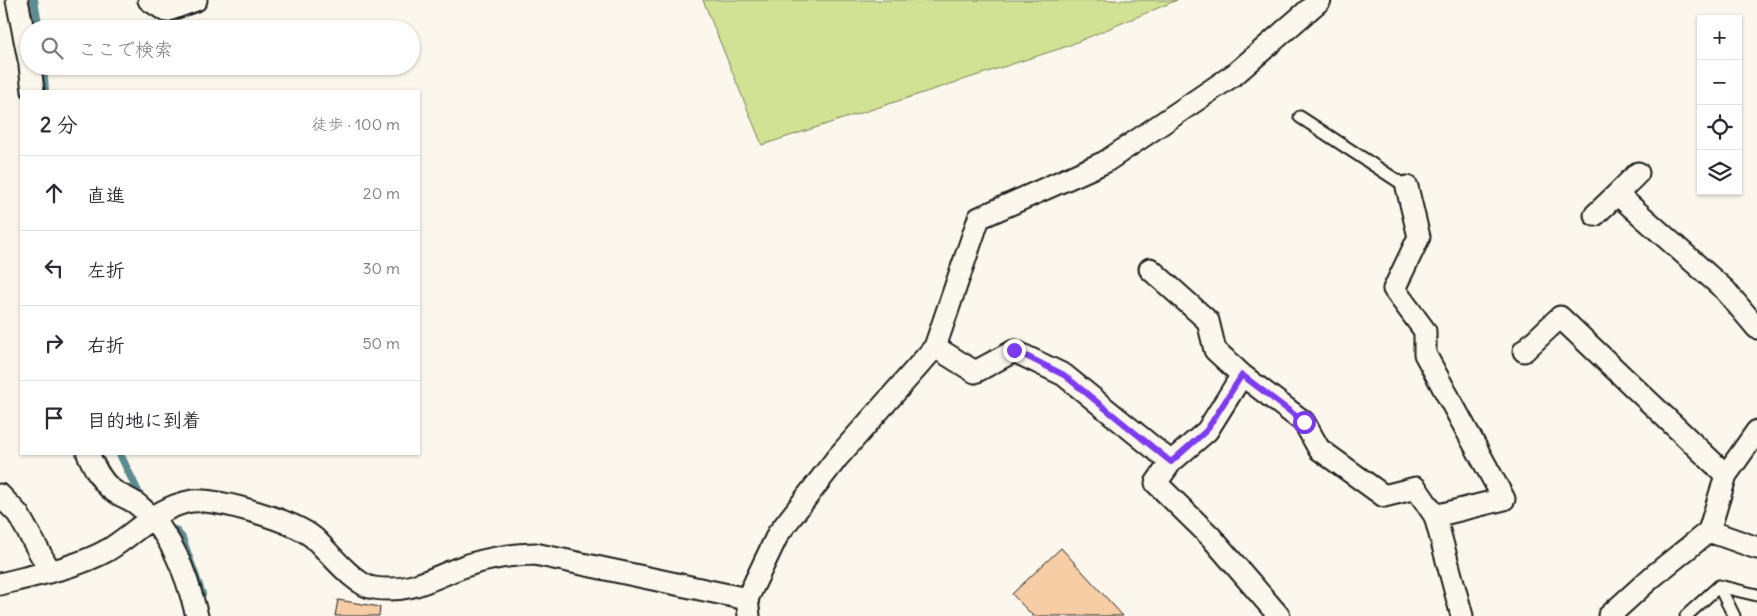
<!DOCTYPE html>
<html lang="ja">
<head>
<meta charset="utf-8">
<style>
	:root { --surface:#fff; --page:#f2f2f3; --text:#2b2b33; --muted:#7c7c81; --line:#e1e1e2 }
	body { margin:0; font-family:Delius,"Klee One",sans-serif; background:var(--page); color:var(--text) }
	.controls { position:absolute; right:15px; top:15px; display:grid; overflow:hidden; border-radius:0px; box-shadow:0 1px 4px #0004 }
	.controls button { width:45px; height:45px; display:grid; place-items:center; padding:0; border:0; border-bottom:1px solid var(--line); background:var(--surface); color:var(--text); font:25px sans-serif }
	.stop { position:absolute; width:15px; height:15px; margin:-11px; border:4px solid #7c3aed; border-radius:50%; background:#fff }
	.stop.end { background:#7c3aed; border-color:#fff; box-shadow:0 1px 5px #0008 }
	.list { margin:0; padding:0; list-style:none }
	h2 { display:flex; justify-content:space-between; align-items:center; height:65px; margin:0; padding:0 20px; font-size:21px }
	h2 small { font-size:16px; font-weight:400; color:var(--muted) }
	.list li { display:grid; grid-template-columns:32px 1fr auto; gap:15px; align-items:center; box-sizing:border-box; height:75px; padding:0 20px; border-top:1px solid var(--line) }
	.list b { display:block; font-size:19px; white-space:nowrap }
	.list em { font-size:16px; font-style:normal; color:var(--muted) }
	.icon { flex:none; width:28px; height:28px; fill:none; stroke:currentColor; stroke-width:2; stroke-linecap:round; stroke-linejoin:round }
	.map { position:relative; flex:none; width:1757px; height:616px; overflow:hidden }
	.search { position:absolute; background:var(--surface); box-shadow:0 1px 4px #0004; left:20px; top:20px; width:400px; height:55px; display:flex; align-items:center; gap:12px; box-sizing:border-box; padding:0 18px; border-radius:28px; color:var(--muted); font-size:19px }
	.panel { position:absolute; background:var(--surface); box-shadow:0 1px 4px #0004; left:20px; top:90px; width:400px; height:365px; border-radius:0px }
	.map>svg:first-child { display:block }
	.green { fill:#d2e295; stroke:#777f58 }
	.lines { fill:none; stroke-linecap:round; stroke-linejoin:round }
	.stream { stroke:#5c8c92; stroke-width:8 }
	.building { fill:#f6cda5; stroke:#1c1c1c }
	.service-casing { stroke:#1c1c1c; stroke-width:15 }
	.minor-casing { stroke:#1c1c1c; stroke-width:25 }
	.service { stroke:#fbf7ec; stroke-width:11 }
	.minor { stroke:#fbf7ec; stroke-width:21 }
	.route { stroke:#7c3aed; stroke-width:6 }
</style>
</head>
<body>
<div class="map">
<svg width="1757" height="616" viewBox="0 0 1757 616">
	<rect width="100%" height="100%" fill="#fbf7ec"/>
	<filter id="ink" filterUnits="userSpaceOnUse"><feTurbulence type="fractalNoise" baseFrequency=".02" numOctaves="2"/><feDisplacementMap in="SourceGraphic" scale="10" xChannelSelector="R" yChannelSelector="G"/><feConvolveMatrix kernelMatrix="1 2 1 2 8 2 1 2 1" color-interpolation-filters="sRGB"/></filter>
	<g filter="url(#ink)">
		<path class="green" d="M703,0h474l-112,47 -303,98z"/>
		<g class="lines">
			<path class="stream" d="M34,0l5,29
				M43,66l2,25
				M120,454l21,44
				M175,530l7,8 20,56"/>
		</g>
		<path class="building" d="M1061,548l62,68h-90l-21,-22z
			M338,600l42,7 -1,9h-44z"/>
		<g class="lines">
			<g class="service-casing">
				<path id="service" d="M1300,117l107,70
					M1719,586l15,30
					M1686,616l33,-30 38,9"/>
			</g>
			<g class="minor-casing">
				<path id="minor" d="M17,0l12,60
					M149,0l17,11 30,-11
					M30,66l3,25
					M1638,173l-21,21 108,96 32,38
					M1407,187l12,50 -25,52 31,42v23l79,145 -69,17 27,100
					M1595,215l22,-21
					M1150,269l58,52 7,29 27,25 62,47 15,27 65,47 32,-8 19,28
					M935,347l40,25 39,-21 50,24 107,87
					M1524,351l36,-34 166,158
					M1242,375l-35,56 -36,31 -15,21 55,54 68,79
					M88,454c6,12 12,26 23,35 8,7 19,9 27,16 34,27 49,71 59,111
					M0,495l18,19 32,57
					M1709,531l17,-56 31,-44
					M0,584c35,-9 76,-16 108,-34 29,-18 49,-43 84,-49 26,-3 102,20 122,37 14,13 41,48 60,50 41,6 61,-13 97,-24 21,-6 42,-10 64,-10l212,45
					M749,616l-2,-17 31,-65 59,-76 98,-111 44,-129 126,-56 130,-88 85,-74
					M1609,616l43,-39 57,-46 48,17"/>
			</g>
			<use href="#service" class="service"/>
			<use href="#minor" class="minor"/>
		</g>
	</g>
	<g class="lines" filter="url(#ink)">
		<path class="route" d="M1014,350l50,25 107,87 35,-31 36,-56 62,47"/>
	</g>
</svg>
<div class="controls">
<button>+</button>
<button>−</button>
<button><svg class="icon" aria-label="locate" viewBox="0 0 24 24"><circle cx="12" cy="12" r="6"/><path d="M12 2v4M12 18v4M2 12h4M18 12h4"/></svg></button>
<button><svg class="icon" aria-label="layers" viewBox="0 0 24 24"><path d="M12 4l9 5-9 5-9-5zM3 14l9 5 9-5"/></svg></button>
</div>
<div class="stop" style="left:1304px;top:422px"></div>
<div class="stop end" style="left:1014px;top:350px"></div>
<div class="search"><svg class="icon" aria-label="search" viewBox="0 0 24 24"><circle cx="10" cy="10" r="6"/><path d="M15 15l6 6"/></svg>ここで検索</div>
<section class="panel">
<h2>2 分<small>徒歩 · 100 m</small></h2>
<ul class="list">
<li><svg class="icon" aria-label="ahead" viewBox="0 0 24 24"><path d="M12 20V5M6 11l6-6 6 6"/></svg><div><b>直進</b></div><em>20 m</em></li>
<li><svg class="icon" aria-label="left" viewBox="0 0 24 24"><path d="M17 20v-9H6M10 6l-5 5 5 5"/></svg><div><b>左折</b></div><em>30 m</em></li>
<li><svg class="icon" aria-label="right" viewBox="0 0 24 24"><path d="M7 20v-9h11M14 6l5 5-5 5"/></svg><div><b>右折</b></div><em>50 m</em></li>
<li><svg class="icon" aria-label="arrive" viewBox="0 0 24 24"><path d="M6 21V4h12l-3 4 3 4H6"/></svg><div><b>目的地に到着</b></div></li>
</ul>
</section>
</div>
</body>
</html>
